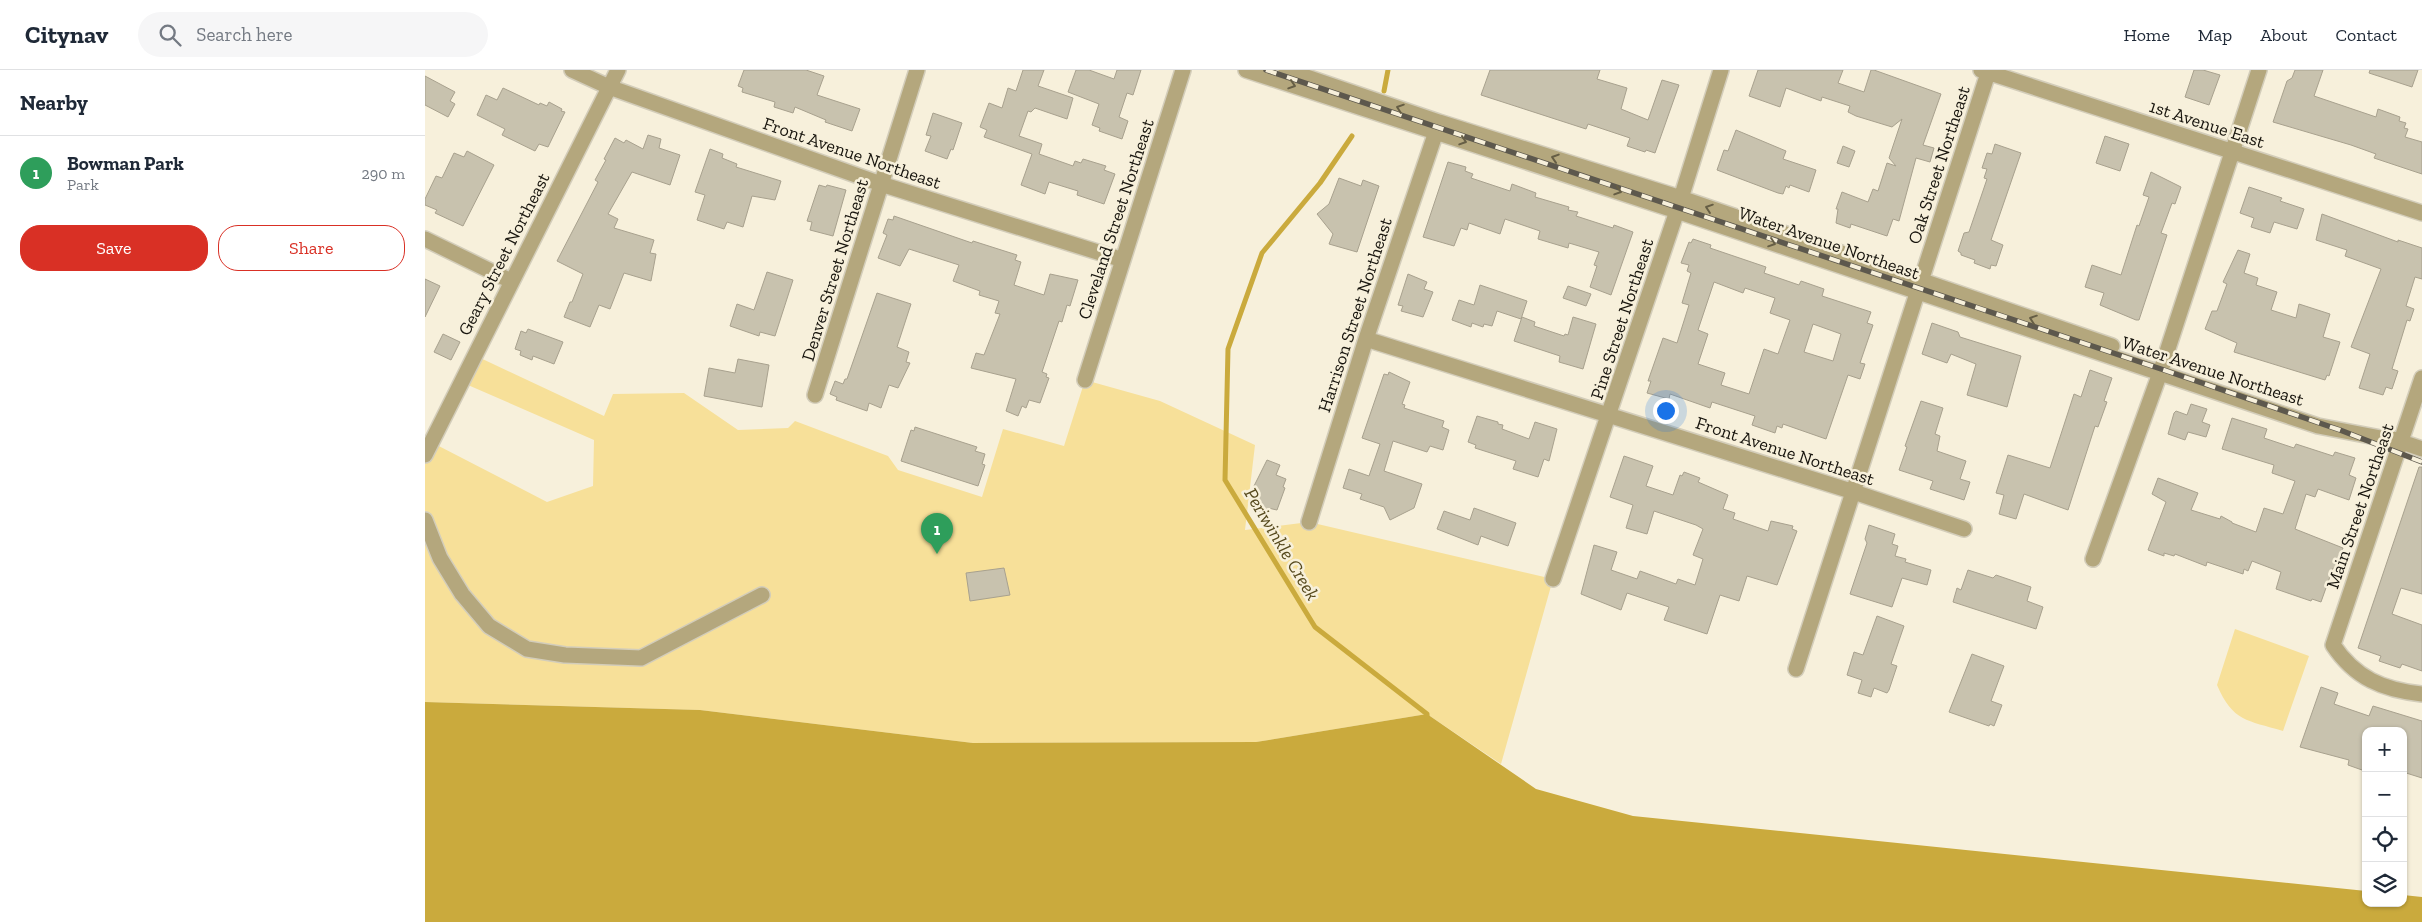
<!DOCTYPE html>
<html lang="en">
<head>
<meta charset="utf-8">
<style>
	:root { --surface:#fff; --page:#f6f6f7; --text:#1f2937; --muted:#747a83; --line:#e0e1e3; --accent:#d93025 }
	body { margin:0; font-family:"Zilla Slab",serif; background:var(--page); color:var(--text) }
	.controls { position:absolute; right:15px; bottom:15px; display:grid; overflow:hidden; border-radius:10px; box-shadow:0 1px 4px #0004 }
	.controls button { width:45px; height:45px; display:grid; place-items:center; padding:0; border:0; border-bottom:1px solid var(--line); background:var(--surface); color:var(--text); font:25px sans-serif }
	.you { position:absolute; left:1240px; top:340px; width:18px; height:18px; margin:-12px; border:4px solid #fff; border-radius:50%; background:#1a73e8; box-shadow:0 0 0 8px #1a73e833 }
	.badge { display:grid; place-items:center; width:32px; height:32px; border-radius:50%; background:var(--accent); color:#fff; font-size:16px; font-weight:700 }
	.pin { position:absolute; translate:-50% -41px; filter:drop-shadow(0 1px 2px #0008) }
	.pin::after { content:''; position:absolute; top:26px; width:18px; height:15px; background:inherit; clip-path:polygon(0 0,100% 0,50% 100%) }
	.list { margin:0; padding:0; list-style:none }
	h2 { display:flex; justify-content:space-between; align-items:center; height:65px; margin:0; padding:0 20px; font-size:21px }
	h2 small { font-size:16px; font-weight:400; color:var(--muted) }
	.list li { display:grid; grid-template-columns:32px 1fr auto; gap:15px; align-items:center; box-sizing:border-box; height:75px; padding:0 20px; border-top:1px solid var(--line) }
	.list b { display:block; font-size:19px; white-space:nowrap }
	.list p { margin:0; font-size:16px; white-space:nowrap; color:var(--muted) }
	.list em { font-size:16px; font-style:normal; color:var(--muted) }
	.actions { display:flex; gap:10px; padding:15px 20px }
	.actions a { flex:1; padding:11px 0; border:1px solid var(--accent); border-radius:20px; text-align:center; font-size:18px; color:var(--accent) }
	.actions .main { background:var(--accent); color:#fff }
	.icon { flex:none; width:28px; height:28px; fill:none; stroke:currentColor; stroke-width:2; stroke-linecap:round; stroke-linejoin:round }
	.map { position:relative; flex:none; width:1997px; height:852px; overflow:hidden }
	header { display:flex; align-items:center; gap:30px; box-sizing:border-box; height:70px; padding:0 25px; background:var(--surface); border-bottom:1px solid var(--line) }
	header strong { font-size:24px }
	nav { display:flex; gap:28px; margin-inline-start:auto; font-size:18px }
	.search { width:350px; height:45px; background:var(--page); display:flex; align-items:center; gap:12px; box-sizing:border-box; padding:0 18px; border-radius:28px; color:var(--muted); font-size:19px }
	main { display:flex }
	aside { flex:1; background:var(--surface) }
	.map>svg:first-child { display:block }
	.green { fill:#f7e099 }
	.water { fill:#caaa3d }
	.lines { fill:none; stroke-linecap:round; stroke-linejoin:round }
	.stream { stroke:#caaa3d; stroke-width:5 }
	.building { fill:#c8c2ae; stroke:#a8a18e; fill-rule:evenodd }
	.minor-casing { stroke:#d3cdba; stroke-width:18 }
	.minor { stroke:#b4a77d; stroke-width:15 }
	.rail-casing { stroke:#5d584d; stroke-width:5.5 }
	.rail { stroke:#f7f0db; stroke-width:4; stroke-dasharray:11; stroke-linecap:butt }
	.oneway { stroke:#665e45 }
	.labels { text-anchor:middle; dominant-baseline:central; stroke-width:5; stroke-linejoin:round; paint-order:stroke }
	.street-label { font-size:18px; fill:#17140d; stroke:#f7f0db }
	.water-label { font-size:19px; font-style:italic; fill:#56491d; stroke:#f7f0db }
</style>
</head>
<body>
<header>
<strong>Citynav</strong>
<div class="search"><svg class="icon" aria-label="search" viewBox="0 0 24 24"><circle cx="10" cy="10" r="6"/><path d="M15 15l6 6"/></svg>Search here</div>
<nav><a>Home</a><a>Map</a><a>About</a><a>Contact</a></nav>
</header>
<main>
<aside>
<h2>Nearby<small></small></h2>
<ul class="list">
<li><span class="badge" style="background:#2e9e5b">1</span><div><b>Bowman Park</b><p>Park</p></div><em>290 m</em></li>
</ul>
<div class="actions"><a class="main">Save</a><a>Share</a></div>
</aside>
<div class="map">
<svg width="1997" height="852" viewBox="0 0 1997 852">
	<rect width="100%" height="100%" fill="#f7f0db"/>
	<path class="green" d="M49,285l130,61 9,-22 71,-1 54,37 50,-2 7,-7 93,35 10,14 84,27 21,-68 61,17 21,-66 75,21 95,44 -10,85 64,-8 244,57 -52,185 -74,-50 -171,28 -283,1 -273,-33 -275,-8v-247l6,-13 116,60 46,-16 1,-46 -133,-58z
		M1810,559l74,27 -26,75c-36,-11 -50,-9 -66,-46z"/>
	<path class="water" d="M0,632l275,8 273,33 283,-1 171,-28 109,75 97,27 733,75v12h37v-8l19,2v25h-1997z"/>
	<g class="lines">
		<path class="stream" d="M959,21l4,-21
			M927,66l-32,47 -58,70 -34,96 -3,131 90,147 112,87v5"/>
	</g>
	<path class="building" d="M319,0h62l18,6 -7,19 43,14 -8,22 -27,-9 1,-2 -31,-13 -2,6 -19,-6 1,-5 -33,-10 1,-4 -5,-2z
		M598,0h21l-6,16 35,12 -6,21 -32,-11 -4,4 -3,-1 -9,25 23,8 -3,10 34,12 2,-5 6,2 2,-4 23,7 -2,4 11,4 -11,30 -27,-9 1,-4 -29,-9 -4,12 -24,-9 11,-31 -48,-17 3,-7 -7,-3 9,-24 13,5 6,-20 8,3z
		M651,0h13l25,9 3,-9h24l-8,25 -6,-2 -8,24 9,4 -6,18 -23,-8 1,-3 -8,-3 7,-21 -31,-12z
		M1065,0h110l-3,9 30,9 -6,21 27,11 14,-40 17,5 -24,68 -9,-3 -1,2 -18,-6 3,-8 -42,-14 -2,5 -105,-34z
		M1333,0h85l-5,13 26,9 7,-22h3l67,24 -18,51 11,3 -4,14 -14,-4 -17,63 -6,-2 -6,17 -36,-12 -1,4 -14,-5 2,-14h-2l6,-17 26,10 5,-13 5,2 9,-28 9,3 -7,-8 13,-39 -10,8 -36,-11 -8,-4 2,-6 -28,-9 -1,4 -35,-13 -6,19 -31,-11z
		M1769,0h9l17,5 -11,30 -24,-8z
		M1870,0h28l-9,26 62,21 2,-8 22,8 -1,4 7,2 -2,5 4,1 -3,8 17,5v32l-48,-16 2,-4 -25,-9 -78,-23 14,-41 5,-3z
		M1945,0h48l-6,17 -43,-14z
		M0,6l30,16 -5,9 5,3 -7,13 -23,-12z
		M78,18l36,17 1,-2 7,3 2,-4 13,7 -1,2 4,1 -17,35 -9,-3 -4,7 -33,-16 3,-6 -28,-14 9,-20 11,5z
		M508,43l29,10 -9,27 -2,-1 -4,10 -22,-8 6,-15 -5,-1z
		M1311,60l50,21 -3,8 33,11 -7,22 -19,-7 -1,3 -3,-2 -3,8 -5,-1 -61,-23 7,-20 4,1z
		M223,65l13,4 -2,9 21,7 -10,30 -38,-13 -24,42 10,5 -4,9 40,12 -4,13 6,1 -5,27 -27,-8 -14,36 -11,-4 -9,22 -26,-10 6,-15h2l11,-28 -26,-13 41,-79 -3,-2 11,-20 -2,-1 11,-21 9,5 2,-3 17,9z
		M1680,66l24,8 -9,27 -24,-8z
		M1570,74l26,9 -30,87 12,5 -7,21 -5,-1 -1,4 -16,-6 1,-3 -14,-5v-2l-3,-2 6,-18 5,-1 18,-53 -3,-1 3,-9 -5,-1 5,-15 5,1z
		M1418,76l12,5 -6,16 -12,-4z
		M285,79l13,5 -1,4 15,6 -1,3 45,14 -6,19 -23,-4 -9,31 -16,-5 -3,7 -27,-9 8,-25 -10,-3z
		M42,81l27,14 -31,61 -28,-13 2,-3 -12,-5v-6l11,-23 6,2 12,-25 10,4z
		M1023,92l18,5 -1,4 8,3 -2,4 39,13 2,-7 24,9 -1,4 34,10 -1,3 10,2 -2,4 37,12 1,-3 19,7 -22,63 -21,-8 7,-21 -3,-1 5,-13 -30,-9 -1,5 -30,-9 2,-8 -35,-12 -5,15 -31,-11 -2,7 -6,-2 -7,18 -31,-9z
		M1726,102l30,15 -6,17 -3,-1 -11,30 6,2 -28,85h-3l-36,-15 4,-12 -19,-6 7,-22 29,10 16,-50 2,1 10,-29 -6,-2z
		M914,108l22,8 2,-6 16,6 -22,66 -28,-8 4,-10 -16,-20 12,-10z
		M394,115l7,2 1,-2 19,5 -13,46 -23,-6 2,-8 -5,-1z
		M1824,117l33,11 -2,3 24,8 -7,20 -23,-7 -4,11 -19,-6 3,-9 -14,-5z
		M1897,144l76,28v-2l24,8v31l-7,-2 -9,29 8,3 -4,12 -3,-1 -15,49 6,2 -6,18 -6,-2 -3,8 -24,-7 11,-34 -19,-7 30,-78 -36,-13 2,-6 -31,-10z
		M469,146l78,27 1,-2 44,14 -2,5 6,2 -7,23 30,10 6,-21 28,6 -8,26 -3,-1 -5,17 -3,-1 -17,51 5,2 -1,3 3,1 -9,25 -11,-3 -3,8 -4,-2 -4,10 -12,-5 10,-32 -45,-11 5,-15 8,2 16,-41 -5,-1 4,-12 -20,-6 1,-4 -27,-10 6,-16 -50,-16 -9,17 -22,-8 9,-23 -4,-2 5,-14 5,1z
		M1268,169l18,6 -1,3 56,19 -2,6 35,12 2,-4 23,8 -2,7 49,16 -4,11 6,2 -13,38 5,1 -5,15 -12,-4 -22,64 -43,-15 -1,4 -5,-2 -2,7 -23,-8 3,-9 -43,-14 -2,6 -40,-14 -1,5 -22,-6 4,-12h-3l15,-43 14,5 12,-38 -7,-2 9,-30 -4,-2 2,-6 -8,-2 8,-21 2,1zM1289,212l29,11 2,-5 30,10 -5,15 20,7 -12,34 -14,-5 -15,45 -28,-9 4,-12 -27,-9 10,-30 -10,-4zM1388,254l28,10 -8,27 -29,-9z
		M1813,180l12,4 -6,19 14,5 -2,7 21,7 -6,18 25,8 3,-14 31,10 -7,23 17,5 -11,34 -2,-1 -2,5 -91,-28 3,-9 -32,-14 7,-18h5l10,-27 -4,-2z
		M342,202l26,8 -18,56 -15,-4 -1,4 -29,-10 7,-22 17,6z
		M983,204l19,8 -3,7 9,3 -10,25 -22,-6 2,-5 -5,-1z
		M0,209l15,7 -15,31z
		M1055,215l47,16 -6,18 -24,-8 -5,15 -8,-2 -1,3 -11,-4 -1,4 -19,-7 7,-20 15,5z
		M1143,216l23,8 -5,12 -23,-8z
		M452,223l34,11 -14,43 12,5 -3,10 4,1 -12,25 -9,-3 -8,23 -12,-5 -2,8 -31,-11 1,-3 -7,-3 5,-13 8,3 2,-5h2z
		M1097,247l13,5 -1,4 30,10 1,-2 3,1 5,-18 23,7 -13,45 -24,-7 1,-6 -46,-15z
		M1507,253l26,9 2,5 61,19 -14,51 -40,-12 9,-31 -25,-10 -4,9 -25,-9z
		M103,259l35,13 -9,22 -21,-8 -1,4 -12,-5 1,-4 -6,-2 6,-18 5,2z
		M18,264l17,8 -9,18 -17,-8z
		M313,289l31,6 -7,42 -58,-11 5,-28 26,5z
		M1665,300l22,8 -8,23 3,1 -9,25 -3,-1 -27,84 -44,-16 -8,25 -17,-5 5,-19 -8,-2 12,-38 42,13 24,-74 7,3z
		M964,302l21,10 -8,22 3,1 -1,3 40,13 -2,6 7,3 -6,20 -13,-4 -3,6 -34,-11 -9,30 38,13 -8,24 -24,12 -6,-13 -24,-8 2,-5 -19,-6 6,-19 20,7 11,-32 -18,-6 22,-64 4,1z
		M1496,331l22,7 -8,26 5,2 -3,15 29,10 -6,18 10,3 -6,18 -34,-11 3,-8 -34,-11 8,-23 -2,-1z
		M1766,334l16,5 -5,13 8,3 -4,12 -18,-5 -3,8 -17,-6 6,-21 2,-2 11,4z
		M1052,346l21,6v2l5,1 -1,4 27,10 6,-17 22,7 -8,32 -5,-2 -6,18 -25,-8 3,-8 -41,-13 1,-3 -8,-3z
		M1807,348l35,11 -3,9 30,10 2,-4 37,12 2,-4 20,6 -6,17 7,3 -7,22 -31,-11 -3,8 -9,-3 -11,35 48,19 -8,21 -2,-1 -12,34 -9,-3 -1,2 -35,-12 5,-17 -29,-11 -4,10 -4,-2 -1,5 -36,-12 -1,4 -31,-12 -1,2 -10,-3v3l-16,-6 18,-48 -14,-8 6,-16 40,15 -7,17 29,9 1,-3 11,6v1l24,9 8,-24 19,6 12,-33 -23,-8 2,-8 -52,-16z
		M490,357l62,20 -2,4 10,3 -3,10 3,1 -7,21 -77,-25 10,-31 3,1z
		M1199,386l29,10 -7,20 27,9 7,-20 2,1 2,-4 16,6 -2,4 30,13 -5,14 12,4 -2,6 35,12 3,-10 22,5 -1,3 5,2 -20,54 -30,-9 -8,25 -19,-6 -13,39 -43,-14 5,-13 -42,-14 -6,17 -40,-16 13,-49 23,7 -6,18 26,9 3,-8 36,13 2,-5 17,6 8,-26 -10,-4 10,-26 -7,-4 -42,-14 -7,23 -21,-6 7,-23 -23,-8z
		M842,390l13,5 -4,10 10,4 -3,8 2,1 -8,22 -9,-2 -2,6 -13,-5 4,-17 -5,-2z
		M1994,397h3v127l-21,-6 -9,26 30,11v46l-20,-7 -2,4 -21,-7 2,-5 -23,-8z
		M1049,438l42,15 -8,23 -27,-10 -3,9 -41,-16 7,-18 26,9z
		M1444,455l26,9 -3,10 6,2 -3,10 11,3 -1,3 26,8 -4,15 -25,-7 -10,29 -42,-13 17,-51 -2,-4z
		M579,498l6,27 -40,6 -4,-28z
		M1543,500l25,8 3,-3 35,12 -4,14 16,6 -7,22 -83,-27 4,-14 4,2z
		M1452,546l27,10 -13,38 6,2 -8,24 -2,3 -13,-5 -3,9 -13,-4 4,-13 -15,-5 7,-23 9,3z
		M1547,584l32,12 -13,35 11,4 -8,21 -4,-2 -1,2 -40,-14z
		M1896,617l17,6 -4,11 35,12 4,-10 49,15v57l-19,-6v-41h-37v37l-3,-1 -1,3 -14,-5 1,-5 -49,-13z"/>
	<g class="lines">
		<g class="minor-casing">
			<path id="minor" d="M147,0l37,17 272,97 242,76
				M821,0l431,141 641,215 84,16
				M861,0l153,52 242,76 431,148
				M1556,0l441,143
				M0,169l86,42
				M941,269l488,153 110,37
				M1997,308l-89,267c22,33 50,45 89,49
				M660,310l98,-310
				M390,325l102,-325
				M1968,369l29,10
				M0,385l193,-385
				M0,450l15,38 22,36 27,32 38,23 38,6 76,3 121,-63
				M884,452l57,-183 73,-216
				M1668,489l67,-186 99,-303
				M1128,509l124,-368 44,-141
				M1371,599l193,-599"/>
		</g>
		<use href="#minor" class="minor"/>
		<g class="rail-casing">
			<path id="rail" d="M841,0l895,299 179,61 82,32"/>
		</g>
		<use href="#rail" class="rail"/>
	</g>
	<defs><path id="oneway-chevron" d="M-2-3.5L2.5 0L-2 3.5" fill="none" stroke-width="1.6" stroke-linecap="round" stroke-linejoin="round" transform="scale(1.25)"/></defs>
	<g class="oneway">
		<use href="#oneway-chevron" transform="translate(867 15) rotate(18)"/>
		<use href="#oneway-chevron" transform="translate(975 38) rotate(-161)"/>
		<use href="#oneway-chevron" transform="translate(1038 71) rotate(18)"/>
		<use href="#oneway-chevron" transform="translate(1130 88) rotate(-162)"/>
		<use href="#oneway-chevron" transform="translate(1193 121) rotate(18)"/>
		<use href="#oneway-chevron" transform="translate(1284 138) rotate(-161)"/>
		<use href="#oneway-chevron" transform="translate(1347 173) rotate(19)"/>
		<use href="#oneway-chevron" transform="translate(1608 249) rotate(-161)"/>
	</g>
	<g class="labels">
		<g class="street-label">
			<text transform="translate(1782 54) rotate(18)">1st Avenue East</text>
			<text transform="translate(427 83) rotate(19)">Front Avenue Northeast</text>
			<text transform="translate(1514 95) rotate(-72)">Oak Street Northeast</text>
			<text transform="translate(691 149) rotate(-72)">Cleveland Street Northeast</text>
			<text transform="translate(1404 173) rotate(19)">Water Avenue Northeast</text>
			<text transform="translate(79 184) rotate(-63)">Geary Street Northeast</text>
			<text transform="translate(410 200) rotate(-73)">Denver Street Northeast</text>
			<text transform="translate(930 245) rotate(-72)">Harrison Street Northeast</text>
			<text transform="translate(1197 249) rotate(-72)">Pine Street Northeast</text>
			<text transform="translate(1788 301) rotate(18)">Water Avenue Northeast</text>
			<text transform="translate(1360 381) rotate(18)">Front Avenue Northeast</text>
			<text transform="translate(1935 436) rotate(-71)">Main Street Northeast</text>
		</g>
		<g class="water-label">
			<text transform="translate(857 474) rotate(59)">Periwinkle Creek</text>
		</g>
	</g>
</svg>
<div class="controls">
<button>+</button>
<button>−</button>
<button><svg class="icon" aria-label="locate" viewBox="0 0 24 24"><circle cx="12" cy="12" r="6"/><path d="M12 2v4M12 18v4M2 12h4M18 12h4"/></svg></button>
<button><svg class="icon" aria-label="layers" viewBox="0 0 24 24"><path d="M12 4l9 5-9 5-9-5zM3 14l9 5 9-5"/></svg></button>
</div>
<div class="you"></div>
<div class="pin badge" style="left:512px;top:484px;background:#2e9e5b">1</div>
</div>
</main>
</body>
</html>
